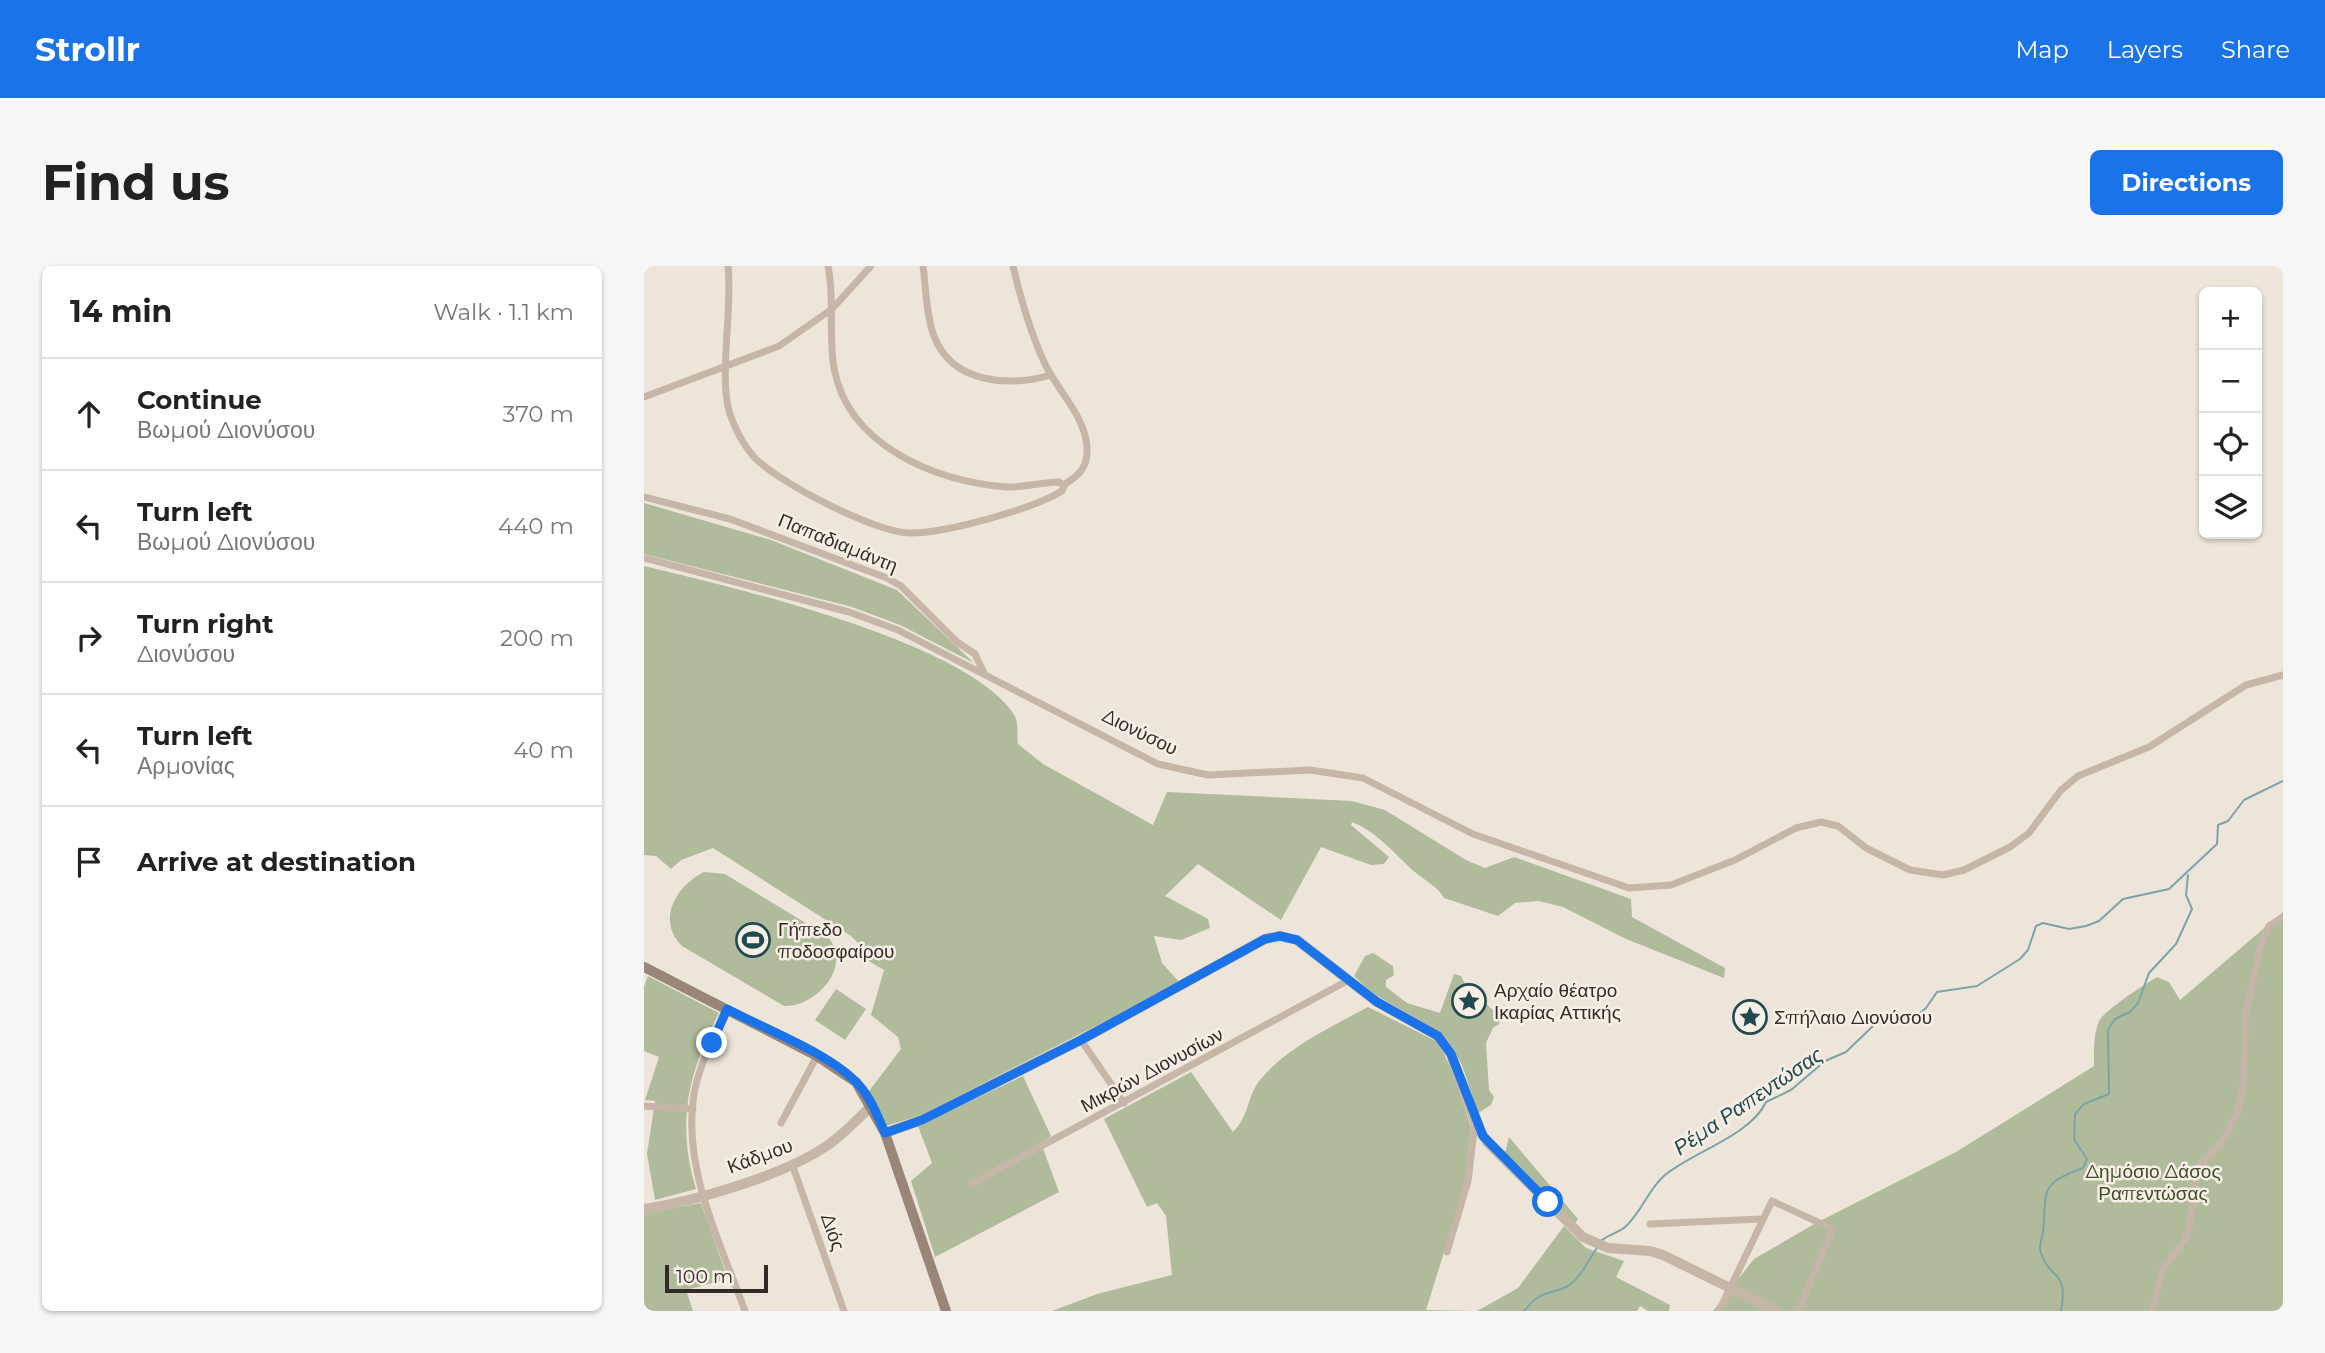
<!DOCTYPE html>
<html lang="en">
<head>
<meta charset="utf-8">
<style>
	:root { --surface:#fff; --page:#f6f6f6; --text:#222; --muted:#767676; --line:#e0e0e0; --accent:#1a73e8 }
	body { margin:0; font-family:Montserrat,sans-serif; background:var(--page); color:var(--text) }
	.controls { position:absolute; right:21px; top:21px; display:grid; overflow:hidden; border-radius:10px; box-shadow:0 2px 5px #0004 }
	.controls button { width:63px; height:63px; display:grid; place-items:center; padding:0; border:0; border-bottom:2px solid var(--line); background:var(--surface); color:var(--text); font:35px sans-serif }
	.scale { position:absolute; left:21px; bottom:18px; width:103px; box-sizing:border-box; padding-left:7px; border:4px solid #322b27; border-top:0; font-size:19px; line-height:24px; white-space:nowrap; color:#322b27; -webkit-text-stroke:5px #f7efe5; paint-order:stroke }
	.stop { position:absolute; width:21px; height:21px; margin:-16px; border:5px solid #1a73e8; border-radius:50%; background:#fff }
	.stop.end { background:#1a73e8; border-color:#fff; box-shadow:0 2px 7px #0008 }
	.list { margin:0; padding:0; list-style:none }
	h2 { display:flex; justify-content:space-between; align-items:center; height:91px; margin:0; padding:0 28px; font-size:30px }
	h2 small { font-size:23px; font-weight:400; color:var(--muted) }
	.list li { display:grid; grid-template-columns:46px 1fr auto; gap:21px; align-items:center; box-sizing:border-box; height:112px; padding:0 28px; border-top:2px solid var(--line) }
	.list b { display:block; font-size:26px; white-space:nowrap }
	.list p { margin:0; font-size:23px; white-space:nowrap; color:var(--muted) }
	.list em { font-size:23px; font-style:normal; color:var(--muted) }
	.icon { flex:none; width:38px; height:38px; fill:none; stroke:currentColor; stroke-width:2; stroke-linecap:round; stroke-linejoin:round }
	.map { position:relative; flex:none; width:1639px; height:1045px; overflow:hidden; border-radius:10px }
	header { display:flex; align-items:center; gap:42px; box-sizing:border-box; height:98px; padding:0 35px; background:var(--accent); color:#fff }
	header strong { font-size:33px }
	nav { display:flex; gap:38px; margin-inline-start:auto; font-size:24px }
	.intro { display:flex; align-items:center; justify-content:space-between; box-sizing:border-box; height:168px; padding:0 42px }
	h1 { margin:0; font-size:49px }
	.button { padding:18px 32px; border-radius:10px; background:var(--accent); color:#fff; font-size:24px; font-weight:700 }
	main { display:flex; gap:42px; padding:0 42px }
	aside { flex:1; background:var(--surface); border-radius:10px; box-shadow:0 2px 5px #0004 }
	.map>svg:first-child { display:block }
	.green { fill:#afbb9b }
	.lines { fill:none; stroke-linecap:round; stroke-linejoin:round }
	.stream { stroke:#7ca4a8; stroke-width:2 }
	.minor { stroke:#c5b6a7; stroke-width:7 }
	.tertiary { stroke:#c5b6a7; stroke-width:10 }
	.secondary { stroke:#988679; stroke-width:10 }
	.route { stroke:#1a73e8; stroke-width:9 }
	.labels { text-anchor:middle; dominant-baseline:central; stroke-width:5; stroke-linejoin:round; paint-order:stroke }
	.street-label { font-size:19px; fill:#322b27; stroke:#f7efe5 }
	.poi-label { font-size:19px; fill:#322b27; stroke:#f7efe5; text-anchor:start }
	.park-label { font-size:19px; fill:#404e2d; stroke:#f7efe5 }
	.water-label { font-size:21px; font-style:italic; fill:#214a4f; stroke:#f7efe5 }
</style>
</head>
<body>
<header>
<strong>Strollr</strong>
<nav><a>Map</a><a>Layers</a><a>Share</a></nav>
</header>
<div class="intro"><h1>Find us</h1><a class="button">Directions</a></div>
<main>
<aside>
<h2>14 min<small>Walk · 1.1 km</small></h2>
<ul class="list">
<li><svg class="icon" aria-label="ahead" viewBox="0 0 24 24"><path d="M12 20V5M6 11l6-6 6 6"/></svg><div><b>Continue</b><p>Βωμού Διονύσου</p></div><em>370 m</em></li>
<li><svg class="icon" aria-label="left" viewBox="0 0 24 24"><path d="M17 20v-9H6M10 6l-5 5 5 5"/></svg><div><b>Turn left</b><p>Βωμού Διονύσου</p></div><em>440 m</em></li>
<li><svg class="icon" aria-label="right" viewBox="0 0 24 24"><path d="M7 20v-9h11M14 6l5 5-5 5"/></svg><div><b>Turn right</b><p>Διονύσου</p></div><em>200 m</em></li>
<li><svg class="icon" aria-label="left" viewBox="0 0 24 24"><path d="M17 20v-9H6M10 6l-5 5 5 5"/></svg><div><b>Turn left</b><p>Αρμονίας</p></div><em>40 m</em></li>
<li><svg class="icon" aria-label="arrive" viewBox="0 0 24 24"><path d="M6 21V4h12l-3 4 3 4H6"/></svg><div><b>Arrive at destination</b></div></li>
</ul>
</aside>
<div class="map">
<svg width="1639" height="1045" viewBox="0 0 1639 1045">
	<rect width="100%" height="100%" fill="#eee5da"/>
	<path class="green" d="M0,237l127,37 126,50 77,73 -74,-38 -48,-18 -208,-53z
		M0,300c87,21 319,74 369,147 6,7 4,22 5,31l25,20 110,61 14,-33 185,9 33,9 81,50 19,8 29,-11 117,42 1,18 93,51 -1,10 -98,-39 -63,-32 -24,-6 -24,2 -17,13 -54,-18c-7,-12 -17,-16 -28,-25 -21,-18 -37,-40 -64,-51l-1,3 38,32 -5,7 -13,1 -50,-18 -40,73 -83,-56 -33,32 43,23 2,9 -29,12 -27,-4 8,27 18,20 -261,133 -34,10 -16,-35 32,-42 -3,-12 -27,-22 13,-45 -17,-10 -6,-14 -10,-10 -138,-88 -32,12 -10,9 -15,-13 -12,-1z
		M60,606l21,2 102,62c27,29 -10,71 -43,70l-102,-60c-26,-26 -6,-60 22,-74z
		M1639,646v399h-570l41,-52 62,-36 140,-71 138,-86c0,-15 -1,-30 5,-45 6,-11 46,-37 58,-44l12,5 11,18z
		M729,687l20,13 1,9 -8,5v7l21,16 33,10 14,-39 7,2 4,8 -4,9 1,18 5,4 6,-18 5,-1 22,21 -1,7 -6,4 -7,15 3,47 5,7 -3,8 -13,8 -16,-48 -15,-26 -12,-10 -63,-36 -18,-17 11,-20z
		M4,710l71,37c-31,60 -43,110 -23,176l-41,11 -8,-46 8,-53 -10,-1 14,-43 -15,-6v-64z
		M192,723l30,20 -21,31 -30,-20z
		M724,741l70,35 13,26 20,59 -7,61 -38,122 51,1 41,-23 46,-62 22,22 38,13 -8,16 54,28 -1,6h-21l-8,-5 -3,5h-585l45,-17 75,-19 -6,-59 -9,-13 -10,4 -43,-88 87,-47 42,60c16,-15 14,-36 27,-52 27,-33 71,-53 108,-73z
		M379,810l28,60 -10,7 18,49 -124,65 -24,-76 21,-18 -14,-37z
		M865,871l69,82 -4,6 -69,-72z
		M57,937l27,76 -42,11 7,21h-49v-97z"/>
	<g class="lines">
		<path class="stream" d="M958,974c7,-5 17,-8 23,-13 17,-15 23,-38 40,-52 28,-23 86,-40 101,-73l25,-12 34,-29 21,-9 29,-28 38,-5 13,-11 11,-16 40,-6 43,-27 8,-9 8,-24 7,-3 26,6 17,-3 13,-5 24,-22 46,-10 48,-45 1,-19 10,-4 16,-21 39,-19
			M880,1045c20,-23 20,-14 42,-24 13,-6 23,-28 31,-39
			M1417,1045c8,-42 -11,-30 -20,-58 -3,-7 1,-13 2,-21 4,-41 -5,-48 40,-64l4,-9 -13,-20 1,-25 9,-10 25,-10 -1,-64 7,-11 15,-7 8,-9 11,-30 27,-29 16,-35 -6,-14 2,-20"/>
		<path class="minor" d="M84,0c5,44 -10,112 2,148 5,15 13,30 23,42 24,26 121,76 156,77 34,1 124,-24 153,-42l2,-5 -5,-4c-18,0 -35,6 -53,5 -71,-6 -158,-41 -172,-119 -6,-34 1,-69 -6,-102
			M279,0c3,22 3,49 11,70 18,48 75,51 117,39
			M369,0c8,34 17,66 32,98 13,27 40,52 42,83 1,19 -7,29 -24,38
			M0,131l135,-51 53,-37 39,-43
			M0,231l86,22 157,59 14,8 56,56 18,12 9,19
			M0,292l205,54 49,18 260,134 50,11 102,-5 53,8 110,56 156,54 42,-3 64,-25 61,-32 25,-6 17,4 28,22 44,22 33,5 21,-5 46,-23 19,-14 32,-43 17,-14 71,-29 97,-62 37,-10
			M83,743c-12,26 -26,52 -32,80 -15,76 25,152 50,222
			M437,774l43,63
			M0,840l49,3
			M137,857l36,-67
			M148,898l52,147
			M327,918l376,-203
			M1006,958l111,-5
			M803,986l21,-71 7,-58
			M1075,1045l53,-110 61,28 -35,82
			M1508,1045l11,-42 21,-28 5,-12 9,-62 26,-28 14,-28 6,-31 1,-62 16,-74 8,-18 14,-9"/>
		<path class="tertiary" d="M241,867l37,-13 159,-80 184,-101 15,-3 17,4 80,62 61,34 13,18 24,68 12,20 96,95 25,11 42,3 13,4 114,56
			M0,943c52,-8 141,-34 184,-64 16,-11 30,-26 44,-40"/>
		<path class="secondary" d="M0,701l173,89 39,26 29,51 61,178"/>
	</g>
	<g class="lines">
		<path class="route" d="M68,777l15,-34c36,19 101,44 128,72 15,14 22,34 30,52l37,-13 159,-80 184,-101 15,-3 17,4 80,62 61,34 13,18 32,82 65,66"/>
	</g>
	<defs>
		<g id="stadium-ring" transform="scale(1.75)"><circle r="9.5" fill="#f7efe5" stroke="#214a4f" stroke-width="1.5"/><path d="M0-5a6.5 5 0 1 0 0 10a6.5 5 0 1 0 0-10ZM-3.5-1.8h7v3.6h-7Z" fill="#214a4f"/></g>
		<g id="sight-ring" transform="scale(1.75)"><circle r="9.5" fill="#f7efe5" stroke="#214a4f" stroke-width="1.5"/><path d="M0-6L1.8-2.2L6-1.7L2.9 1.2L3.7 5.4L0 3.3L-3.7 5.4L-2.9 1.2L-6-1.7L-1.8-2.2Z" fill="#214a4f"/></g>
	</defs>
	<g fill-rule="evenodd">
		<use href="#stadium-ring" x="109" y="674"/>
		<use href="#sight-ring" x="825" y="735"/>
		<use href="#sight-ring" x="1106" y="751"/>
	</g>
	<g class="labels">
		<g class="street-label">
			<text transform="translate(194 277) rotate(22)">Παπαδιαμάντη</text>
			<text transform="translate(496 466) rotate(26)">Διονύσου</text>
			<text transform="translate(508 804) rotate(-28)">Μικρών Διονυσίων</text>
			<text transform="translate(116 890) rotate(-20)">Κάδμου</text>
			<text transform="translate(189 966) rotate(71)">Διός</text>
		</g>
		<g class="poi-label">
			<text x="134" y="663">Γήπεδο<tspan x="134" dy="22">ποδοσφαίρου</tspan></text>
			<text x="850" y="724">Αρχαίο θέατρο<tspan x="850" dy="22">Ικαρίας Αττικής</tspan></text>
			<text x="1130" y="751">Σπήλαιο Διονύσου</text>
		</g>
		<g class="park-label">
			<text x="1509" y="905">Δημόσιο Δάσος<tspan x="1509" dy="22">Ραπεντώσας</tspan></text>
		</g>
		<g class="water-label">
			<text transform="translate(1104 835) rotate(-34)">Ρέμα Ραπεντώσας</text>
		</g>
	</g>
</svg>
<div class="controls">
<button>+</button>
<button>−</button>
<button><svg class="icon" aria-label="locate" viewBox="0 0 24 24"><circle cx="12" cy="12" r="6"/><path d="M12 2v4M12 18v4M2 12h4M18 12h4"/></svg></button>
<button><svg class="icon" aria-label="layers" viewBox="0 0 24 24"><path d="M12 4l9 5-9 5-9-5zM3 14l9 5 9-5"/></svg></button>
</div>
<div class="scale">100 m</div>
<div class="stop" style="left:904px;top:936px"></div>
<div class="stop end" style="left:68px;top:777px"></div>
</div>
</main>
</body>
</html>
